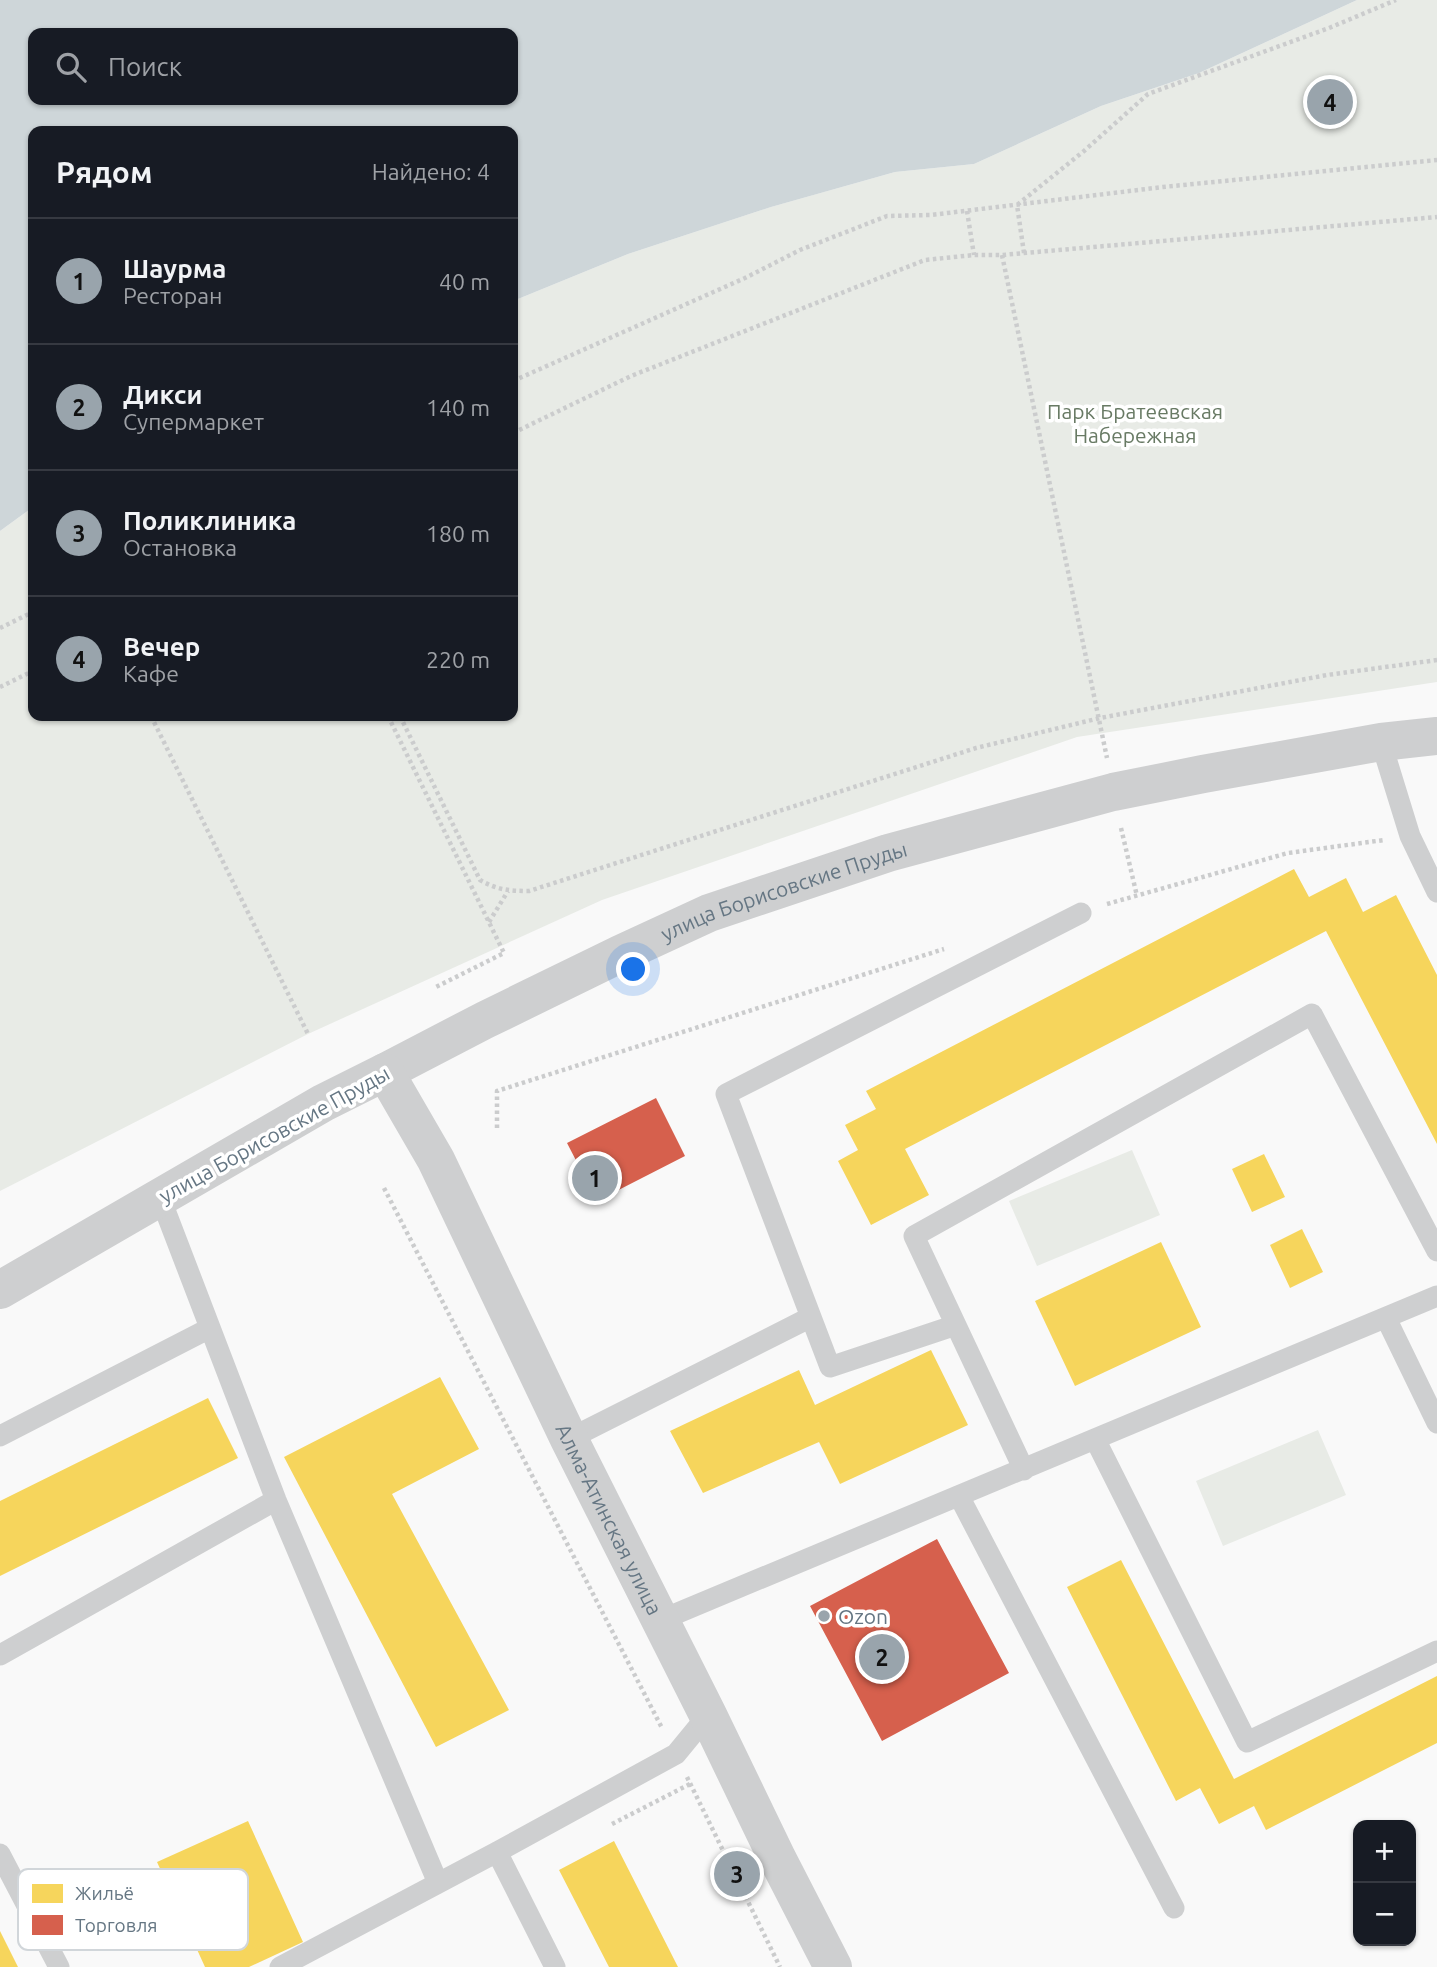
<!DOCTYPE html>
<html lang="ru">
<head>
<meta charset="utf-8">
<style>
	:root { --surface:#171b24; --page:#20242c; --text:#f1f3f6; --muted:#9ea1a6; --line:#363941; --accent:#99a4ac }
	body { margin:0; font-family:Ubuntu,sans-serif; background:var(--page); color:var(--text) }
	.controls { position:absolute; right:21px; bottom:21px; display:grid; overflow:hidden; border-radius:14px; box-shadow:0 2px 5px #0004 }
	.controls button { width:63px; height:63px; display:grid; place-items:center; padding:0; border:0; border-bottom:2px solid var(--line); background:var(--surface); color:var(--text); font:35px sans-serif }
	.you { position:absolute; left:634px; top:970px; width:24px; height:24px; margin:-18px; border:5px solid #fff; border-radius:50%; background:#1a73e8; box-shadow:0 0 0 10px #1a73e833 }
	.badge { display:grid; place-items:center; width:46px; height:46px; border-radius:50%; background:var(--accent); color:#111; font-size:23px; font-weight:700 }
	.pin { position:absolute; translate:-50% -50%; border:4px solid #fff; box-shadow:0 2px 7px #0006 }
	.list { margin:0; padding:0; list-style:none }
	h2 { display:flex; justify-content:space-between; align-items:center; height:91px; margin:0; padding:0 28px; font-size:30px }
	h2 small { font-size:23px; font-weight:400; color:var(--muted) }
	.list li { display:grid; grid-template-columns:46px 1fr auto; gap:21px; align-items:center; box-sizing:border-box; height:126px; padding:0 28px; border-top:2px solid var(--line) }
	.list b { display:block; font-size:26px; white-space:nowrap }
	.list p { margin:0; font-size:23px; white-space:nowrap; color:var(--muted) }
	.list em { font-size:23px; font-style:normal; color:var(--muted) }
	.icon { flex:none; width:38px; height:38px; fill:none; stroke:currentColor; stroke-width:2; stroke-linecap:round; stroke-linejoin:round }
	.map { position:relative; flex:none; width:1437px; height:1967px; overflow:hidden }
	.search { position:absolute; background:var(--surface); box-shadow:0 2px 5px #0004; left:28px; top:28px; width:490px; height:77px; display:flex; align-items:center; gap:18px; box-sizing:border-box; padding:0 24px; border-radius:14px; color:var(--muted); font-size:26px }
	.panel { position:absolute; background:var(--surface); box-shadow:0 2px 5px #0004; left:28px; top:126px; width:490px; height:595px; border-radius:14px }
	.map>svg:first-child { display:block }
	.green { fill:#e8ebe6 }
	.water { fill:#ced6d9; fill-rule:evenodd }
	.homes { fill:#f6d55c }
	.shops { fill:#d6604d }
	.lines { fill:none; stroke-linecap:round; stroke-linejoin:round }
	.path { stroke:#cbcccd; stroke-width:4.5; stroke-dasharray:3.5 3.5; stroke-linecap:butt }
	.service { stroke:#cecfd0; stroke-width:21 }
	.minor { stroke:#cecfd0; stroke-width:38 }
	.tertiary { stroke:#cecfd0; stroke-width:38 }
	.poi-dot { fill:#99a4ac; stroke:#fff; stroke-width:2.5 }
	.labels { text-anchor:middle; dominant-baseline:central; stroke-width:7; stroke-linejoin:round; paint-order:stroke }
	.park-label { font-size:21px; fill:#687a64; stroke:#fff }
	.street-label { font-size:21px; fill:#657683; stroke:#fff }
	.poi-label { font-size:21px; fill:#657683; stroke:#fff; text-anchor:start }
	.key { fill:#fff; stroke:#d1d6da; stroke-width:2 }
	.key-label { font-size:19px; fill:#657683 }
</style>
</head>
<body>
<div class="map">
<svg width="1437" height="1967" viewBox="0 0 1437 1967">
	<rect width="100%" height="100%" fill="#f9f9f9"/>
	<path class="green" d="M1357,0h80v682l-360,55 -475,163 -294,134 -308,157v-660l33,-24v209h480v-415l115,-47 143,-47 124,-35 79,-8 127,-58 98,-33z
		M1132,1150l28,65 -123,51 -28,-65z
		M1318,1430l28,65 -123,51 -27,-65z"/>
	<path class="water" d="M0,0h1357l-158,73 -98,33 -127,58 -79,8 -124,35 -143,47 -115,47v-170h-480v376l-33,24zM33,33h480v67h-480z"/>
	<path class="homes" d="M1294,869l15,28 37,-19 17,34 33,-17 41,80v169l-111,-213 -421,218 24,46 -58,30 -33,-64 20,-11 -13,-25 31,-16 -10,-18z
		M1264,1154l21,43 -33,15 -20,-43z
		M1302,1229l21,43 -33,16 -20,-43z
		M1161,1242l40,85 -126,59 -40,-85z
		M931,1350l37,75 -128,59 -21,-42 -116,51 -33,-62 129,-61 16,35z
		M440,1377l39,72 -87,45 117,216 -73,37 -152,-290z
		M208,1398l30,60 -238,118v-75z
		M1121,1560l113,219 203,-103v67l-171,87 -12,-24 -35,18 -19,-36 -24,13 -109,-214z
		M248,1821l55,121 -54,25h-44l-48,-105z
		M614,1841l64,126h-69l-50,-97z
		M0,1931l18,36h-18z"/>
	<path class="shops" d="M656,1098l29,58 -88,45 -30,-58z
		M937,1539l72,134 -127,68 -72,-135z"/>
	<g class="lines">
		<path class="path" d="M967,211l7,44
			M1024,253l-7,-48 67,-54 64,-57 181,-66 67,-28
			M1002,255l105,503
			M513,381l232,-103 55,-28 87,-34 44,-1 232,-28 274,-27
			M513,433l118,-57 294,-116 49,-5h28l435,-38
			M0,628l33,-16
			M0,687l33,-16
			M151,716l157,318
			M388,716l116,237 -68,34
			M400,716l80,164c17,10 30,11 49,11l447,-143 124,-30 227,-43 110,-15
			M1121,828l16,68
			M1107,904l181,-51 96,-13
			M489,922l19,-31
			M497,1128v-37l447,-142
			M384,1188l278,540
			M687,1777l93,190
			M612,1824l78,-40"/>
		<path class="service" d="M1381,742l29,94 27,56
			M160,1197l116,303 162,383
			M1386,1318l51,105
			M956,1325l-126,42 -104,-273 355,-181
			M0,1436l210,-108
			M569,1439l242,-122
			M1095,1439l152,303 190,-91
			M1024,1470l-110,-234 398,-222 125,237
			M959,1496l215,412
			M661,1620l776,-324
			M0,1655l276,-155
			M497,1852l58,115
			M0,1854l59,113
			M280,1967l217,-115 179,-98 32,-39"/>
		<path class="minor" id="s1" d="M385,1072l100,-52 133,-65 91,-42 179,-60 225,-61 90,-18 178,-32 56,-6"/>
		<path class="tertiary" id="s2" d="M0,1290l323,-187 62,-31 51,88 133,279 139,276 69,143 56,109"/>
	</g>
	<circle class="poi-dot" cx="824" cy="1616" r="7"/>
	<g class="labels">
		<g class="park-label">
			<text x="1135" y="411">Парк Братеевская<tspan x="1135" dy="24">Набережная</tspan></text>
		</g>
		<g class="street-label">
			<text stroke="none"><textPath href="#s1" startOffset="439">улица Борисовские Пруды</textPath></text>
			<text transform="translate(274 1134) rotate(-29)">улица Борисовские Пруды</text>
			<text stroke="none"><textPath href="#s2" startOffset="943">Алма-Атинская улица</textPath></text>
		</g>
		<g class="poi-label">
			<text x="838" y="1616">Ozon</text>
		</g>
	</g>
	<rect x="18" y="1869" width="230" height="81" rx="10" class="key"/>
	<rect x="32" y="1884" width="31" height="19" fill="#f6d55c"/>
	<rect x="32" y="1915" width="31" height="20" fill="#d6604d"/>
	<g class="key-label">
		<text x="75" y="1900">Жильё</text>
		<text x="75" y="1932">Торговля</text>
	</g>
</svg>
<div class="controls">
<button>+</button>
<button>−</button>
</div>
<div class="you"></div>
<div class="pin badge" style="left:595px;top:1178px">1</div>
<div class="pin badge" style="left:882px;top:1657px">2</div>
<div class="pin badge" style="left:737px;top:1874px">3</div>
<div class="pin badge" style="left:1330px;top:102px">4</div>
<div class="search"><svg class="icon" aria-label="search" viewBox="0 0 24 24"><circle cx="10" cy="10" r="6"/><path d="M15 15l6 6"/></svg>Поиск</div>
<section class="panel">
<h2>Рядом<small>Найдено: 4</small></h2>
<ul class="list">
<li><span class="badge">1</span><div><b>Шаурма</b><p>Ресторан</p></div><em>40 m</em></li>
<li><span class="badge">2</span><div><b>Дикси</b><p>Супермаркет</p></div><em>140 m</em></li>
<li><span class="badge">3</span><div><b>Поликлиника</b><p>Остановка</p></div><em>180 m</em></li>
<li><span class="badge">4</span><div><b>Вечер</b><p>Кафе</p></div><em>220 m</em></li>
</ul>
</section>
</div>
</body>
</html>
